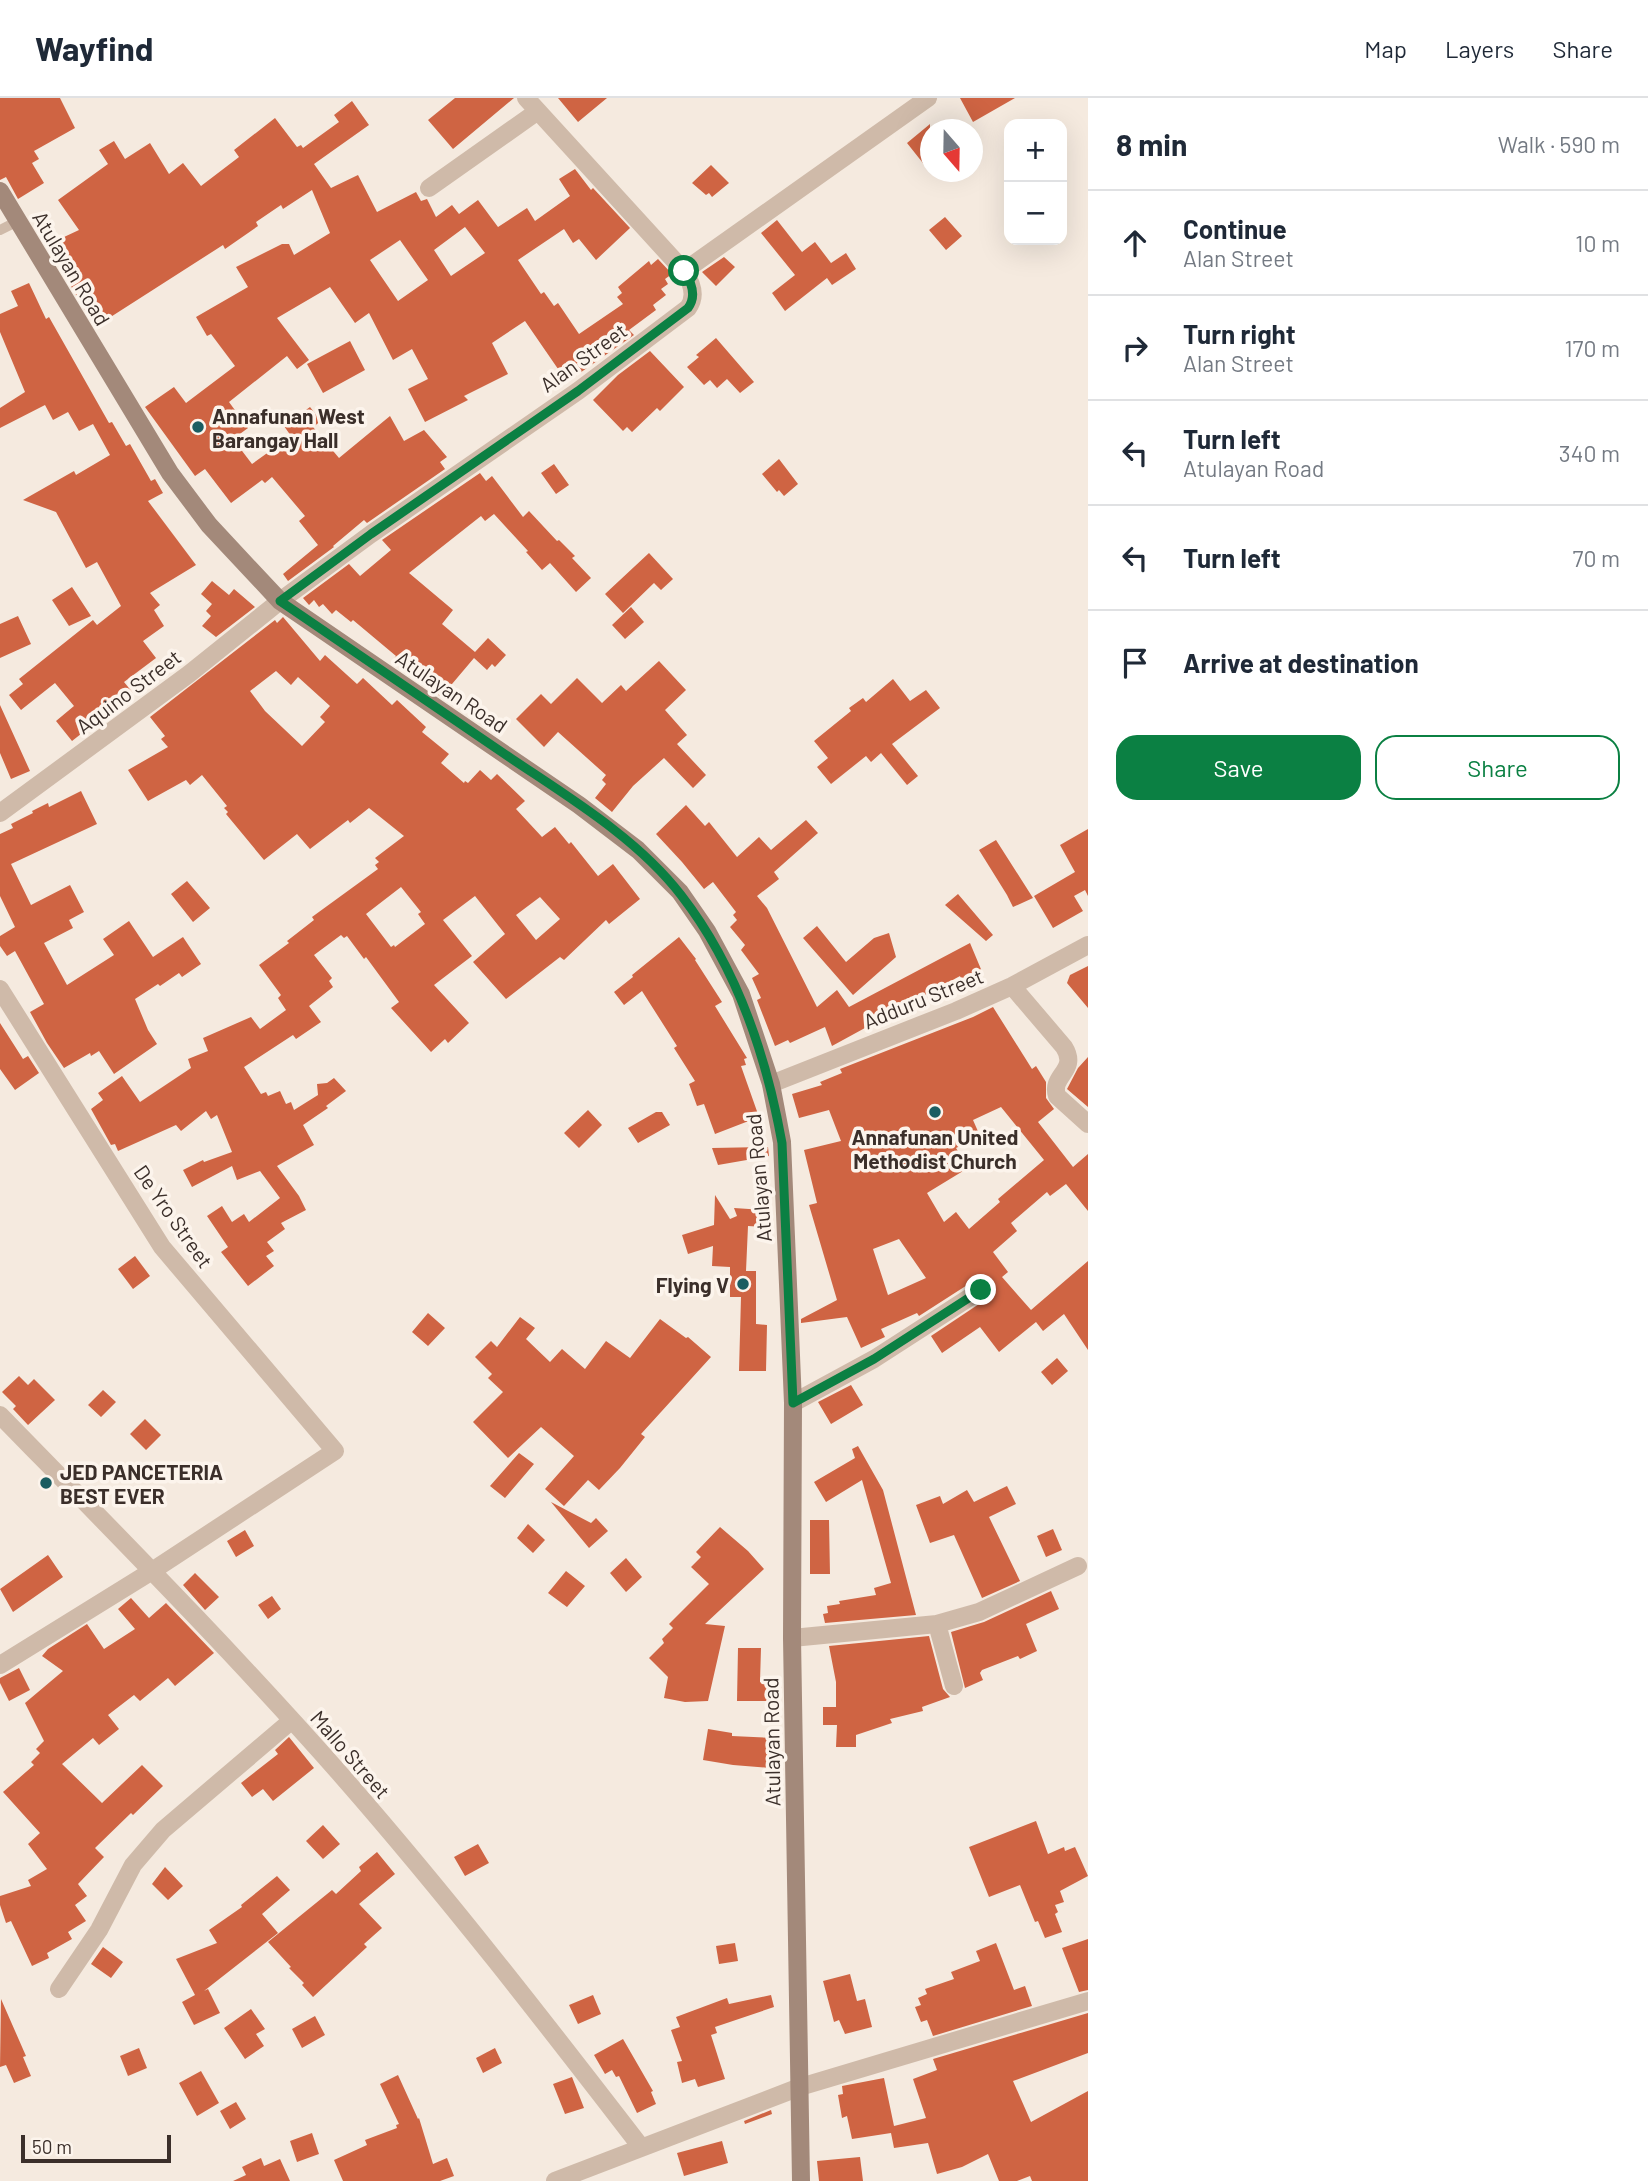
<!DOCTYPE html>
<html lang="en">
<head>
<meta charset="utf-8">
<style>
	:root { --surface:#fff; --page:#f6f6f7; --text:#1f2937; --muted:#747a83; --line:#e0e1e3; --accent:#0b8043 }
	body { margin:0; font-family:Barlow,sans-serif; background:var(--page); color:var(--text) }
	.controls { position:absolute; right:21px; top:21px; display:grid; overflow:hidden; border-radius:14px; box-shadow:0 7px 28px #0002 }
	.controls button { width:63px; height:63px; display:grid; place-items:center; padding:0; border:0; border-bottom:2px solid var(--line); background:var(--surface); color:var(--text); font:35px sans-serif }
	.compass { position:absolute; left:920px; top:21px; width:63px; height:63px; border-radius:50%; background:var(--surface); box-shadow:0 7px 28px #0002; rotate:160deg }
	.scale { position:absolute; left:21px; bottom:18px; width:150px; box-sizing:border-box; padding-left:7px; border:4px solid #3b2f2a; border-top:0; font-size:19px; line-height:24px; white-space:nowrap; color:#3b2f2a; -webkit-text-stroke:5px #fcf4ec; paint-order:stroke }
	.stop { position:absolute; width:21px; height:21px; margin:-16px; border:5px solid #0b8043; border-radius:50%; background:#fff }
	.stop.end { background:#0b8043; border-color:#fff; box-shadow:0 2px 7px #0008 }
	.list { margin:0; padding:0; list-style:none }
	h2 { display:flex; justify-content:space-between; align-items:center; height:91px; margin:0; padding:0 28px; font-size:30px }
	h2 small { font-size:23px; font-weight:400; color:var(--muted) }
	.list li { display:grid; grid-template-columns:46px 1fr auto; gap:21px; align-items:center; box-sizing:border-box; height:105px; padding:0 28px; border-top:2px solid var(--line) }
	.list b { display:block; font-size:26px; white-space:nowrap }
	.list p { margin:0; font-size:23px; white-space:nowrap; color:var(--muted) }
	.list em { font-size:23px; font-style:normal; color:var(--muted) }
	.actions { display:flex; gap:14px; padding:21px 28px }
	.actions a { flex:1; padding:16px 0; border:2px solid var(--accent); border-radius:21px; text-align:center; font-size:24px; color:var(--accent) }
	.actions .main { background:var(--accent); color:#fff }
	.icon { flex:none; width:38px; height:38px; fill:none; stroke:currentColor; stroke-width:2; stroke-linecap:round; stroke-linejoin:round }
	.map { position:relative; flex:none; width:1088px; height:2083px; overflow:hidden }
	header { display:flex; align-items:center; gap:42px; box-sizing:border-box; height:98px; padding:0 35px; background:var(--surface); border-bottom:2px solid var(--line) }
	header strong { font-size:33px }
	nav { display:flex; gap:38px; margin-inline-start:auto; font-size:24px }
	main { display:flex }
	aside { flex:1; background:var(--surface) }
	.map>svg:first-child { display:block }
	.building { fill:#cf6443; fill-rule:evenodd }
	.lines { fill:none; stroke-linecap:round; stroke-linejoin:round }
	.lane { stroke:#cfbaa9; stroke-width:10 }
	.street { stroke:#cfbaa9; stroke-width:18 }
	.secondary { stroke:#a3897a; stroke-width:18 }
	.route { stroke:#0b8043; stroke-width:9 }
	.poi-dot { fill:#1b5d61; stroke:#fcf4ec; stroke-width:2.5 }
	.labels { text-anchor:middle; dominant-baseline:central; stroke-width:7; stroke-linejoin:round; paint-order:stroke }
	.street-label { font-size:21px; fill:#3b2f2a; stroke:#fcf4ec }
	.poi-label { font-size:21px; font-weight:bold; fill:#3b2f2a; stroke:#fcf4ec; text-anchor:start }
</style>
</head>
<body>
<header>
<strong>Wayfind</strong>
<nav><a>Map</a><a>Layers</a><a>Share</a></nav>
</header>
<main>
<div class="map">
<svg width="1088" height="2083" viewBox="0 0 1088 2083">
	<rect width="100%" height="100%" fill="#f5eadf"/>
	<path class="building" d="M0,0h60l15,30 -41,23 5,8 -7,4 12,20 -26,16 -12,-22 -6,3z
		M455,0h59l-61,51 -25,-29z
		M558,0h49l-29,24z
		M960,0h55l-42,24z
		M352,3l17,24 -55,39 17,24 27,-13 19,37 39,-20 5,9 6,-2 9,18 16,-12 7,9 19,-14 20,27 29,-19 8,13 35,-25 -11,-17 16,-10 16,21 2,-2 37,40 -34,32 -17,-21 -6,4 -9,-14 -46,31 23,34 3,-2 10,14 4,-3 21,31 44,-30 -6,-7 5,-4 -4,-6 31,-26 2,4 7,-6 14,15 -7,5 3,5 -7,5 5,6 -13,10 3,5 -27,20 5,5 -67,47 -42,-61 -33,22 16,31 -44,22 4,4 -43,22 -17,-33 20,-10 -16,-30 -19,11 -24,-47 -14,10 -25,-36 -53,31 32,42 -12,9 -10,-13 -58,46 19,26 -15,11 19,25 39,-28 -7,-10 26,-19 11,14 -8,6 26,31 51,-42 14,25 20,-11 23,27 -7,5 5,7 -78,54 -3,-3 -31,26 1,1 -46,34 -5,-7 35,-29 -19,-24 6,-5 -33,-39 -7,6 -3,-3 -31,23 -26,-34 -10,7 -50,-69 29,-20 12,16 49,-37 -24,-32 -4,2 -11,-19 52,-30 -12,-20 46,-23h7l5,11 36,-22 -18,-43 -29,19 -2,-4 -25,17 2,4 -33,23 -2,-4 -128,82 -30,-51 -16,-32 30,-14 -21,-30 50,-36 -9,-14 15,-9 11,18 25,-16 19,31 14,-11 18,23 38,-29 -5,-7 41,-32 22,29 4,-2 2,3 36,-26 -5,-7zM465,129l20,26 -34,23 -17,-26zM400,142l28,40 -30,21 -28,-41z
		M930,26v48l-23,-29z
		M711,67l18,18 -17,14 -3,-4 -3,2 -14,-12z
		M945,119l17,19 -16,14 -17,-20z
		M777,122l25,32 13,-10 16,21 15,-10 10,16 -24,16 -5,-7 -42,33 -13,-18 23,-18 -34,-42z
		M724,159l11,10 -19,19 -14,-14z
		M29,185l17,36 3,-2 60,106 3,-1 14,24 4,-2 21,37 4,-2 8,14 -15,8 48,64 -46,28 10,12 -6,5 10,16 -21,15 13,17 -32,24 9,11 -61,48 -16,-20 18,-15 -19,-23 -34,27 -12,-15 14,-11 -4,-5 74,-59 4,5 24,-19 -24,-44 -11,6 -30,-56 -33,-12 51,-29 2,4 34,-20 -17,-31 -14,7 -11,-19 -15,8 -8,-15 -45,23v-20l25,-16 -25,-60v-18l18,-8 -7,-15z
		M716,240l38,44 -14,11 -13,-14 -10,9 -7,-8 -6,5 -17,-18 12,-10 -3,-2z
		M350,243l15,29 -42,23 -16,-29z
		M650,253l34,36 -24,24 -3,-3 -25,24 -5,-5 -4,4 -30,-31 25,-25z
		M779,361l19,25 -14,12 -5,-6 -2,2 -15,-18z
		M554,366l15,21 -13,9 -15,-21z
		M480,375l6,8 6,-5 31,41 6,-6 28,30 2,-1 16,16 -3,2 19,20 -15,14 -26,-29 -8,7 -16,-18 2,-1 -34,-37 -9,7 -4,-5 -38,30 -34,27 44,37 -11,14 33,28 13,-14 18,17 -11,12 -3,-3 -5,6 -13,-12 -33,39 -47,-38 2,-3 -43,-36 -2,2 -15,-12 -4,4 -9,-10 -4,3 -5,-7 -5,5 -6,-7 46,-34 11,12 31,-26 -9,-10z
		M649,455l24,26 -12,11 -7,-7 -31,30 -18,-19z
		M212,483l17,14 5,-6 21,18 -39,30 -14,-11 9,-10 -5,-5 6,-7 -11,-10z
		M72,489l19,29 -22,10 -17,-26z
		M631,509l13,15 -19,17 -13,-14z
		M18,518l13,28 -31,14v-34z
		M283,519l37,44 5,-6 32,29 6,-6 29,27 5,-5 29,27 -4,5 27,22 -8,9 23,20 1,-2 3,2 12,-13 11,10 6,-6 28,27 -9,8 26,28 13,-10 14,17 2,-2 27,34 15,-12 27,35 -31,25 -3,-4 -42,40 -4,-3 -54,42 -33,-37 32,-28 -30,-38 -32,24 29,36 -38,29 35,38 -21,20 -3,-4 -14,13 -40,-44 8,-6 -33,-45 -2,2 -17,-23 -3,2 -3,-3 -27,20 18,23 -3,3 4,6 -24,19 12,16 -25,17 -3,-4 -49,32 17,27 5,-2 2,4 12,-5 6,13 5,-2 3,8 24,-15 -1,-11 10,-1 7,-5 12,13 -20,15 2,2 -25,17 11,20 -37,21 22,30 7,14 -25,13 4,6 -18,13 7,9 -8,5 8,10 -26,20 -27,-34 7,-5 -21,-31 15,-10 10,16 12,-8 5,8 31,-24 -20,-27 -23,9 -5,-14 -40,21 -9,-17 20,-10 1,2 28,-10 -15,-37 -6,4 -5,-8 -25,20 -5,-6 -58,26 -3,-7 -4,1 -20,-36 12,-9 -5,-7 24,-17 18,26 51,-34 -3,-9 20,-8 -5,-13 48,-21 9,12 26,-19 -8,-12 3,-3 -22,-30 30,-22 -2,-2 27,-21 -2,-3 66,-48 -3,-4 4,-3 -4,-4 29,-22 -35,-28 -19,15 -2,-3 -38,29 -13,-15 -33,26 -38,-46 2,-2 -4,-4 3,-2 -25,-31 -12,10 -4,-5 -38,21 -20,-31 40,-23 -7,-8 4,-3 -15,-19 125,-97 2,3zM276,573l15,14 7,-8 32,29 -10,11 5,5 -23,24 -37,-35 -15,-20zM401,789l20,25 -3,2 7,10 -30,23 -1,-2 -3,2 -25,-33zM540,799l20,22 -24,21 -20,-25z
		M659,563l27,29 -21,20 22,25 -10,9 29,31 -13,13 -29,-30 -31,28 -21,26 -17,-14 11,-14 -4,-4 4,-5 -48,-43 -14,15 -28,-28 25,-25 10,10 26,-26 25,25 19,-18 5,6z
		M893,581l17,22 16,-11 14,18 -48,36 26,32 -11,9 -26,-32 -10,9 -5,-6 -35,28 -14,-17 11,-9 -14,-17 37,-30 -2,-3 14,-10 3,4z
		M0,607l30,66 -19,8 -11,-26z
		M81,693l16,33 -86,40 20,41 39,-20 14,27 -15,8 4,8 -29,15 23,42 47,-30 -11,-16 26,-18 24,36 30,-20 18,27 -19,13 -3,-4 -19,13 -2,-2 -23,15 13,31 9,14 -43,30 -15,-23 -8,5 -1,-3 -26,15 -17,-25 -17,-31 14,-8 -29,-53 -8,5 -7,-10v-10l15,-9 -15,-31v-62l13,-6 -2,-4 22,-11 -1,-2 16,-8 1,4z
		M686,707l19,21 4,-4 28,35 22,-20 12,13 35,-30 12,13 -44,39 5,7 -22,17 10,12 50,99 20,-17 12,17 121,-64 13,31 -21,8 -2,-6 -128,70 -7,-19 -35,16 -2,-3 -13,6 -18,-46 4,-2 -9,-20 7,-4 -18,-24 4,-5 -15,-18 7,-7 -4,-5 3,-3 -23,-30 -9,7 -22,-27 -26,-28z
		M1088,731v67l-3,-6 -11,6 9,15 -30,17 -19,-32 41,-24 -15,-27z
		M996,742l37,58 -20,9 -6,-12 -28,-45z
		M187,783l23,27 -17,14 -22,-28z
		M958,796l35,41 -7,6 -41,-36z
		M817,828l29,36 28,-24 15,-5 7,24 -43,38 -50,-57z
		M679,839l17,22 -1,1 27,42 -7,4 32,52 -3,1 2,6 -5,1 18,51 -44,17 -11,-30 -7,2 -8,-22 6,-3 -21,-33 3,-2 -35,-55 -18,14 -10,-13 19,-15 -1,-2z
		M1088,868v42l-21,-25 3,-8z
		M993,909l39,62 4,-3 10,16v16l8,11 -16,13 35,45 15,-13v57l-22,-27 -16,12 -3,-4 -36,31 6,8 -24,21 15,20 -6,5 29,33 57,-49v89l-24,-36 -21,17 -7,-9 -37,30 -19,-25 -38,26 -11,-17 60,-40v-12l-10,-5 -6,1 -56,36 -2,-3 -36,16 4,8 -24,11 -14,-31 -46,6v-4l36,-19 -28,-95 8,-2 -13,-53 37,-9 -12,-31 -30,8 -7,-24 30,-9 -2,-3 22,-9 -2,-4 133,-52zM1001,1009l43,53 -46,39 2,3 -31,27 -13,-17 -12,10 -17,-29 41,-25 -12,-20 24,-12 -7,-16zM899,1141l27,39 -38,17 -15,-46z
		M0,925l23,36 5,-3 11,17 -24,17 -15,-21z
		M1088,959v50l-21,-18 11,-21z
		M588,1012l14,15 -23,23 -15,-15z
		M656,1014h6l8,13 -32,18 -10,-15z
		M768,1049l1,9 -51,9 -6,-17z
		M715,1097l15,24 7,-3 -3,-8 32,2 -1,17 -17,-1 -2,45h10v53l11,1 -1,46h-27l2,-74h-11v-30l-18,-1 1,-20 -25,8 -6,-19 32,-10z
		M135,1158l15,20 -17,13 -15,-20z
		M428,1215l17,15 -17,18 -16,-14z
		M520,1219l15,11 -9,11 24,23 12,-13 23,20 21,-28 24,17 30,-39 26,19 2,-1 23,20 -70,77 4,3 -25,31 -21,22 -11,-10 -24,26 -19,-17 29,-33 -33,-29 -33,31 -35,-36 30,-30 -15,-14 4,-4 -17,-17 16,-16 6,6z
		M1057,1260l11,13 -16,14 -11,-13z
		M19,1278l9,9 6,-6 21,21 -27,25 -15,-16 3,-3 -14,-14z
		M851,1287l12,20 -32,19 -13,-22z
		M103,1292l13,12 -15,15 -13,-12z
		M145,1321l16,16 -15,15 -16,-16z
		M858,1348l25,44 33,125 -91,8 -2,-9 5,-1 -1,-7 13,-2 -1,-3 37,-6 -2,-7 17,-5 -29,-103 -36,22 -12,-20 41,-24 -3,-9z
		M519,1355l15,11 -29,34 -15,-12z
		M1007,1388l9,18 -27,13 31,64 -38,17 -28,-63 -24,8 -14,-38 24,-9 3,8 24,-14 7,12z
		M551,1404l40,21 5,-5 12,13 -19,17z
		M810,1422h19l1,54h-20z
		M528,1426l17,16 -12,13 -16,-15z
		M720,1429l28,24 16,18 -59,55 20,2 -17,75 -23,1 -21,-4 4,-21 -19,-19 15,-15 -2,-4 11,-11 -4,-4 40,-40 -18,-17 10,-10 -5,-5z
		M1053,1431l9,21 -16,7 -9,-21z
		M245,1432l9,16 -18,11 -9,-16z
		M48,1457l15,22 -50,35 -13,-23z
		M626,1460l16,19 -16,15 -16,-19z
		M566,1473l19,15 -18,21 -19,-14z
		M195,1475l24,24 -14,13 -22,-25z
		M1051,1493l8,18 -33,15 11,27 -17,8 -2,-3 -36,14 -2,3 3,7 -18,8 -14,-56 33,-10z
		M272,1498l9,13 -13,10 -10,-14z
		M131,1500l18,20 17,-15 48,50 -39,33 -7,-8 -28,23 -6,-6 -26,20 11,14 -20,16 -6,-7 -31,26 40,39 40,-38 21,21 -30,29 -2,-2 -36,35 9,9 -26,27 9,12 -12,9 11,16 -18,11 4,7 -25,14 2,5 -17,8 -21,-45 -5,2 -6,-18v-9l31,-10 -3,-6 19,-11 -19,-25 12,-11 -37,-41 31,-27 -3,-3 9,-9 -4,-4 8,-8 -19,-38 38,-32 -21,-15 6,-7 39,-25 17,25 31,-20 -17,-20z
		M929,1538l14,53 7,8 -28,10 1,4 -33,8 2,4 -36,12v12h-20l1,-22h-14v-18h13v-25l-7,-36z
		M738,1550h23l-1,34h10l1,19h-34z
		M19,1570l11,22 -21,11 -9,-18v-5z
		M708,1631l24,4v3l41,2 -2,30 -38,-3 -30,-5z
		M289,1639l25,31 -41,33 -10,-12 -11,8 -11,-14 37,-29 -3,-4z
		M1036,1723l12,33 16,-7 1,4 10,-4 13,29 -28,15 4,11 -9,3 3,7 -3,2 7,18 -17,6 -7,-17 -3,1 -15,-37 -31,12 -20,-50z
		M323,1727l17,19 -17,15 -17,-18z
		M478,1746l11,19 -24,13 -11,-19z
		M377,1754l18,22 -36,30 23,24 -18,16 3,3 -54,50 -11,-12 2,-2 -15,-15 2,-1 -23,-25 64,-52 4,4 25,-23 -2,-4z
		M165,1769l18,19 -15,14 -16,-16z
		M277,1778l13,14 -28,24 16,19 -74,58 4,-2 12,24 -26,12 -12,-23 13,-7 -19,-36 41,-16 -8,-13 33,-23 -1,-2z
		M1088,1841v51l-9,2 -17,-44z
		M735,1845l3,18 -19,3 -3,-18z
		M996,1845l18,47 11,-4 7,20 -99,30 -6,-16 -6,2 -6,-15 6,-2 -3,-7 9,-4 -2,-5 29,-10 -3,-7 29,-11 -4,-10z
		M103,1849l20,15 -12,16 -20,-14z
		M850,1876l7,27 8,-2 7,28 -27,7 -6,-14 -5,2 -11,-41z
		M593,1897l8,19 -23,10 -9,-19z
		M771,1897l3,12 -59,20 2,6 -6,2 14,44 -27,8 -3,-8 -13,4 -5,-21 5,-1 -11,-31 9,-3 -4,-10 51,-19 2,6z
		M1,1901l25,57 -3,1 8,19 -17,7 -8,-18 -6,2z
		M251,1911l14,20 -9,5 8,12 -19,13 -21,-31z
		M1088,1915v40l-75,28 18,41 57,-31v90h-56l-2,-5 -13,5h-18l-11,-27 -26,13 -25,7 -9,-31 -34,5 -3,-15 -39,6 -5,-23 -5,2 -4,-23 5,-1 -1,-8 42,-8 10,48 32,-8 -13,-39 24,-9 -4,-11z
		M315,1918l10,19 -23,13 -10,-19z
		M623,1941l30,52 -2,1 5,12 -19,9 -18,-37 -3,1 -4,-7 -7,4 -11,-19z
		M139,1950l8,20 -19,8 -8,-20z
		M495,1950l7,15 -19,10 -7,-15z
		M201,1973l18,32 -22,13 -18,-33z
		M398,1977l20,44 1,-1 14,46 14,-6 7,18 -14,5h-97l-9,-21 33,-15 -2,-5 32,-12 -1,-3 3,-1 -19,-40z
		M572,1979l12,31 -19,6 -12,-30z
		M236,2004l10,17 -16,10 -10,-18z
		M771,2012l1,4 -27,10 -1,-3z
		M312,2035l7,21 -22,8 -7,-21z
		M722,2043l6,22 -44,13 -7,-23z
		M860,2059l3,24h-44l-2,-20z
		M261,2060l3,8 16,-7 10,22h-57l13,-6 -4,-8z"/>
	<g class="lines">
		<path class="lane" d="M0,132l18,-9"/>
		<path class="street" d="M429,90l109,-77
			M684,173l244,-173
			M0,715l189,-139 91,-73 91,-67 207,-143 110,-83c9,-12 4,-25 -4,-37l-158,-173
			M1012,888l52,61c15,24 -14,28 -7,49l31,28
			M0,891l162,258 173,204 -183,120 -152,94
			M771,986l185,-73 56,-25 76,-41
			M793,1305l81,-44 107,-69
			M0,1317c116,119 233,237 342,361 105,120 202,245 299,371
			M937,1526l17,62
			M792,1540l145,-14 42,-12 99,-46
			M59,1891l40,-59 34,-65 30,-35 128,-109
			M555,2083l245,-94 288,-86"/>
		<path class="secondary" d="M0,93l170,282 39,52 71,76 299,204 59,45 42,42 27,39 34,63 30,90 11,58 11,261 -1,235 9,543"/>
	</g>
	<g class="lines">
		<path class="route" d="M684,173c8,12 13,25 4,37l-110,83 -207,143 -91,67c78,53 155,106 232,158 58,39 126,80 169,136 56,72 85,159 101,248l11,260 81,-44 107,-69"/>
	</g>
	<g class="poi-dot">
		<circle cx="198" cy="329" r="7"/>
		<circle cx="935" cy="1014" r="7"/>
		<circle cx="743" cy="1186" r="7"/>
		<circle cx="46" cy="1385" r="7"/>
	</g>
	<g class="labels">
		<g class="street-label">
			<text transform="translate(72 170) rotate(59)">Atulayan Road</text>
			<text transform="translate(583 259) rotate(-36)">Alan Street</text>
			<text transform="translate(128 593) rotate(-37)">Aquino Street</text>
			<text transform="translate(452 593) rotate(34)">Atulayan Road</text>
			<text transform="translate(923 900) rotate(-22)">Adduru Street</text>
			<text transform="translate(758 1080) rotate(-95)">Atulayan Road</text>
			<text transform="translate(174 1118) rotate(55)">De Yro Street</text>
			<text transform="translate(771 1644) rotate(-91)">Atulayan Road</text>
			<text transform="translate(351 1656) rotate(49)">Mallo Street</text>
		</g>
		<g class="poi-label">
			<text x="212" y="317">Annafunan West<tspan x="212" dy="24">Barangay Hall</tspan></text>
			<text x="935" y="1038" text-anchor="middle">Annafunan United<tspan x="935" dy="24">Methodist Church</tspan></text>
			<text x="729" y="1186" text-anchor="end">Flying V</text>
			<text x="60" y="1373">JED PANCETERIA<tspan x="60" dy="24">BEST EVER</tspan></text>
		</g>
	</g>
</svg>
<div class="controls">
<button>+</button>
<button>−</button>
</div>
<svg class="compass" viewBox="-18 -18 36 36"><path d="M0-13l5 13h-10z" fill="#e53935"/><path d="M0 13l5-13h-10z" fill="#747a83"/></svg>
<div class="scale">50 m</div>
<div class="stop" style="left:684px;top:173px"></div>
<div class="stop end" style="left:981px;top:1192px"></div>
</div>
<aside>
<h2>8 min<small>Walk · 590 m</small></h2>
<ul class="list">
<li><svg class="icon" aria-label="ahead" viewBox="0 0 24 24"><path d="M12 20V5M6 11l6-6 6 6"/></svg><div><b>Continue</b><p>Alan Street</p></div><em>10 m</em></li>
<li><svg class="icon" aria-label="right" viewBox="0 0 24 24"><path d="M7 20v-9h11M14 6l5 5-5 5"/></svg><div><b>Turn right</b><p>Alan Street</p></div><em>170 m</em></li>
<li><svg class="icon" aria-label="left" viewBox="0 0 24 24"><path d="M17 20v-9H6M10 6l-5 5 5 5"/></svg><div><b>Turn left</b><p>Atulayan Road</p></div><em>340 m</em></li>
<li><svg class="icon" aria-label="left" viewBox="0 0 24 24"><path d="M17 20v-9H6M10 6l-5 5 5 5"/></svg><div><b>Turn left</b></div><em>70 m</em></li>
<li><svg class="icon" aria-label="arrive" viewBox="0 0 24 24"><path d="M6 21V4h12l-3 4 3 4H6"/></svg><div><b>Arrive at destination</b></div></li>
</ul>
<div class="actions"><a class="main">Save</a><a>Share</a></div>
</aside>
</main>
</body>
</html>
